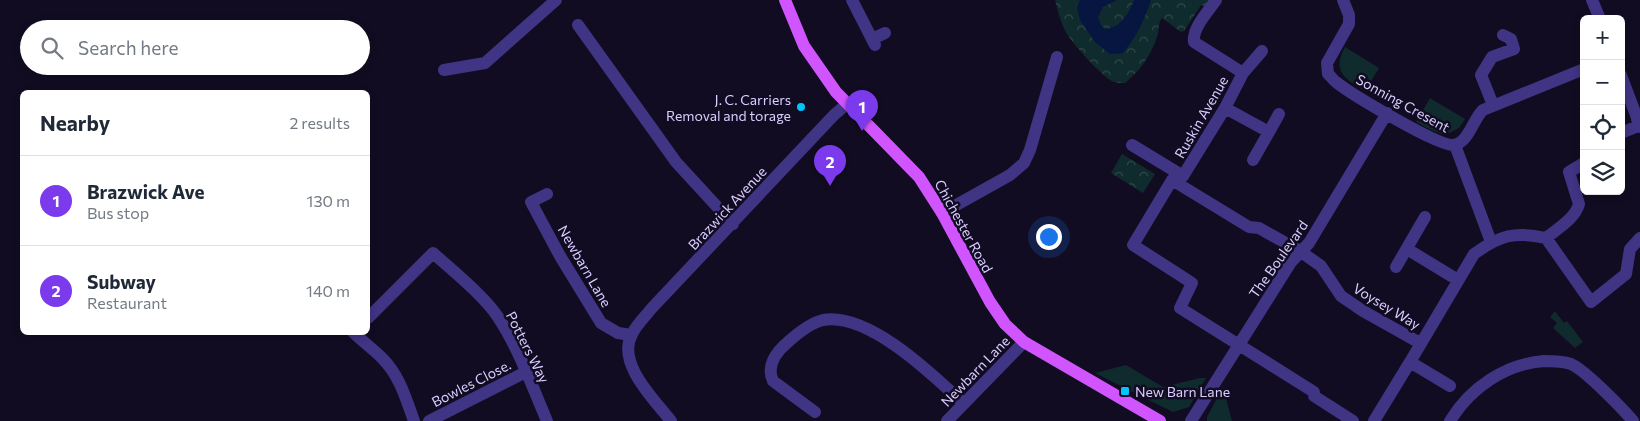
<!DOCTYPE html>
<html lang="en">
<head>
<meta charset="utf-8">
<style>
	:root { --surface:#fff; --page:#f2f2f3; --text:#1f2937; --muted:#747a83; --line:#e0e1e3; --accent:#7c3aed }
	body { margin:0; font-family:Commissioner,sans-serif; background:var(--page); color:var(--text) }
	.controls { position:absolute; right:15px; top:15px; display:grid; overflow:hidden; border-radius:8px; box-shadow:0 2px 8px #0003 }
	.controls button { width:45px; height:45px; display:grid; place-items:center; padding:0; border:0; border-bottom:1px solid var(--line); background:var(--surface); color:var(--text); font:25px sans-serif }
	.you { position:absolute; left:1048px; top:236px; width:18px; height:18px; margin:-12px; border:4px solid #fff; border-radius:50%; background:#1a73e8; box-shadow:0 0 0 8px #1a73e833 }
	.badge { display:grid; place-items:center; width:32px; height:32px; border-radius:50%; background:var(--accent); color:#fff; font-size:16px; font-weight:700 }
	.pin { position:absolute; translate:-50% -41px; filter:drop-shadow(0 1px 2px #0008) }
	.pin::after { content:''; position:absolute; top:26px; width:18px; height:15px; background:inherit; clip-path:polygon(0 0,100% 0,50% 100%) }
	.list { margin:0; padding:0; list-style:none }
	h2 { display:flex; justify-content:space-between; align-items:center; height:65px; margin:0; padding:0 20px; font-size:21px }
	h2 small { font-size:16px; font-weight:400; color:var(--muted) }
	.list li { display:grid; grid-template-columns:32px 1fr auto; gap:15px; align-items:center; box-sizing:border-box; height:90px; padding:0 20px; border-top:1px solid var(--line) }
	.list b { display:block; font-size:19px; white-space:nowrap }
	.list p { margin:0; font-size:16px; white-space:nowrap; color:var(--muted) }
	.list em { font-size:16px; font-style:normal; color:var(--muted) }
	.icon { flex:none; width:28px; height:28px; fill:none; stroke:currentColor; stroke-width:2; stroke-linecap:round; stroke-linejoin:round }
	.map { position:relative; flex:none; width:1640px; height:421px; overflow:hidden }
	.search { position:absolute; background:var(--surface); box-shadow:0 2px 8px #0003; left:20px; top:20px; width:350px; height:55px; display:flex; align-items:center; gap:12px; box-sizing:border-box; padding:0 18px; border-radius:28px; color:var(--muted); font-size:19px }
	.panel { position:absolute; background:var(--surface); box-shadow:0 2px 8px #0003; left:20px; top:90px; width:350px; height:245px; border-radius:8px }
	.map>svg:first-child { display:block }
	.green { fill:#0f2b2d }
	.park { fill:url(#park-crowns) }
	.water { fill:#061641 }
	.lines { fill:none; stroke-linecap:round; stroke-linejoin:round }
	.minor { stroke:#403484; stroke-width:12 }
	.major { stroke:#d155ff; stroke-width:12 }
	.poi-dot { fill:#00c5f9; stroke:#120c22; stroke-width:2 }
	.labels { text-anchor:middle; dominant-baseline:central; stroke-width:5; stroke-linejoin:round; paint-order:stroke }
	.poi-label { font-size:14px; fill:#d9ceff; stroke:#120c22; text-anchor:end }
	.street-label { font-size:14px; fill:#d9ceff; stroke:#120c22 }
</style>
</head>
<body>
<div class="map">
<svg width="1640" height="421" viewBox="0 0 1640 421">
	<defs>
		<pattern id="park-crowns" width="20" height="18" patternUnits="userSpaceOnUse" patternTransform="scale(1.25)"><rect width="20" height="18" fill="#0f2b2d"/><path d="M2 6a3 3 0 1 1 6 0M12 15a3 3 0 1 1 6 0" fill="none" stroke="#31494c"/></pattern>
	</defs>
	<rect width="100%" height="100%" fill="#120c22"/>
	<path class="green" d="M1345,47l34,21 -14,23c-19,-12 -34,-19 -20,-44z
		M1430,98l35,21 -6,9 -14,7 -14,-5 -15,-8z
		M1555,311l9,12 3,-2 16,21 -8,6 -22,-20 4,-5 -7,-6z
		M1126,365l37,22 37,-9h6l-17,29 -16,5 -78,-39z
		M1223,387l9,34h-25v-4z"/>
	<path class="park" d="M1055,0h155l-5,7 -4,-2 -17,26 -3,1 -19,-14c-5,7 -2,12 -5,19 -6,18 -17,34 -32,46 -3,0 -8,0 -11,-1 -12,-5 -40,-37 -47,-48 -6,-10 -9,-23 -12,-34z
		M1122,154l33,20 -12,19 -32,-20z"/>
	<path class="water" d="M1080,0h37l-14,7 -5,10 3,8 4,4c16,-1 24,-16 29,-29h17c-8,23 -13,34 -28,53l-13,1 -15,-12 -15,-22 -3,-13z"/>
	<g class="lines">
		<path class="minor" d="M852,0l23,45
			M1216,0c-8,12 -24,28 -22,42l49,31
			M1343,0l6,15v9l-22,39 1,11c3,2 5,6 8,8 15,12 103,65 118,63 15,-3 19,-26 29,-35l101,-41
			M1592,0l8,19
			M578,25l98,137 57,62
			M872,39l13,-6
			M444,70l41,-7 71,-63
			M1621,75l16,43 1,8
			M1493,105l-12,-30 11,-18 22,-8 -3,-10 -8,-4
			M1225,108l44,24 10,-18
			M1621,133l17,-7 2,1
			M1132,145l51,31
			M1455,145l36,97
			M1253,160l16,-28
			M1172,180l-39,65 59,38 -12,25 134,84v4l39,25
			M1172,180l77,47 10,1 41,23 21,15 20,30 22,15 57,32
			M1172,180l11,-4 42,-68 18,-35 19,-22
			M547,194l-16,8 29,54 41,67 17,10 13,2
			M942,213l68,-38 14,-12 6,-13 27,-93
			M1546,238c11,-9 29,-19 33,-34l-10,-32 15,-9
			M1407,249l51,31
			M1396,267l29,-50
			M368,318l65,-65c20,18 50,42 65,64 21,32 34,69 49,104
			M353,332c9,9 20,17 29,26 18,18 24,41 32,63
			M1410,362l64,-108c26,-19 41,-23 72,-16l45,64 35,-28 4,-25 10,-11
			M815,412l-42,-31c-7,-15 3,-29 15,-39 10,-9 22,-19 35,-22 46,-8 111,56 141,84
			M429,421l97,-49
			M671,421c-17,-22 -55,-58 -39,-87 5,-10 13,-17 19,-25l183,-194 13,-11
			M947,421l77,-79
			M1191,421l100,-159 18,-19 78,-130
			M1374,421l36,-59 40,24
			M1450,421c20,-33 55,-57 94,-60 9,0 18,0 27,3 14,6 51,44 62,57"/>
		<path class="major" d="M785,0l19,46 32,46 83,85 23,36 48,89 15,22 19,18 136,79"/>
	</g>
	<g class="poi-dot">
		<circle cx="801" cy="107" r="5"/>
		<rect x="1120" y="386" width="10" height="10" rx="2.5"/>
	</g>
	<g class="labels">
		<g class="poi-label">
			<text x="791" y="99">J. C. Carriers<tspan x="791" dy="16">Removal and torage</tspan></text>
			<text x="1135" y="391" text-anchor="start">New Barn Lane</text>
		</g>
		<g class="street-label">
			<text transform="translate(1403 103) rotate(29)">Sonning Cresent</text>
			<text transform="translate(1201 117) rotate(-60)">Ruskin Avenue</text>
			<text transform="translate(727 208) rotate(-47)">Brazwick Avenue</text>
			<text transform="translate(964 226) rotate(61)">Chichester Road</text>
			<text transform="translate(1278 259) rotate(-55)">The Boulevard</text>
			<text transform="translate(585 266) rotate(60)">Newbarn Lane</text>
			<text transform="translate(1387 306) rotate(31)">Voysey Way</text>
			<text transform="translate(528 347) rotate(63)">Potters Way</text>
			<text transform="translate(975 371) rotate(-46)">Newbarn Lane</text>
			<text transform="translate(471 383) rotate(-27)">Bowles Close.</text>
		</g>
	</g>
</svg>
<div class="controls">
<button>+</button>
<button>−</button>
<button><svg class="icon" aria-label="locate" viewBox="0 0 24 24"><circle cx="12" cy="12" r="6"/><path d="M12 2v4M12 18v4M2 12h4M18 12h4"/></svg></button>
<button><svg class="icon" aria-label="layers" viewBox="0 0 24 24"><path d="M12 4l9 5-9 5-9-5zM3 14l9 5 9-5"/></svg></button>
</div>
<div class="you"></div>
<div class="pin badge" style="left:862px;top:131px">1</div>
<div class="pin badge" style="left:830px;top:186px">2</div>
<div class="search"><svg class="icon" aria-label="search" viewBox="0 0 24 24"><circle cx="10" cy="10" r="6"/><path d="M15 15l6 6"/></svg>Search here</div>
<section class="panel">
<h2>Nearby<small>2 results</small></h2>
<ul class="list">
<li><span class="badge">1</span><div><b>Brazwick Ave</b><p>Bus stop</p></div><em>130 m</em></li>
<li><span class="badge">2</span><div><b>Subway</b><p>Restaurant</p></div><em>140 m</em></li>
</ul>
</section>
</div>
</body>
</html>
